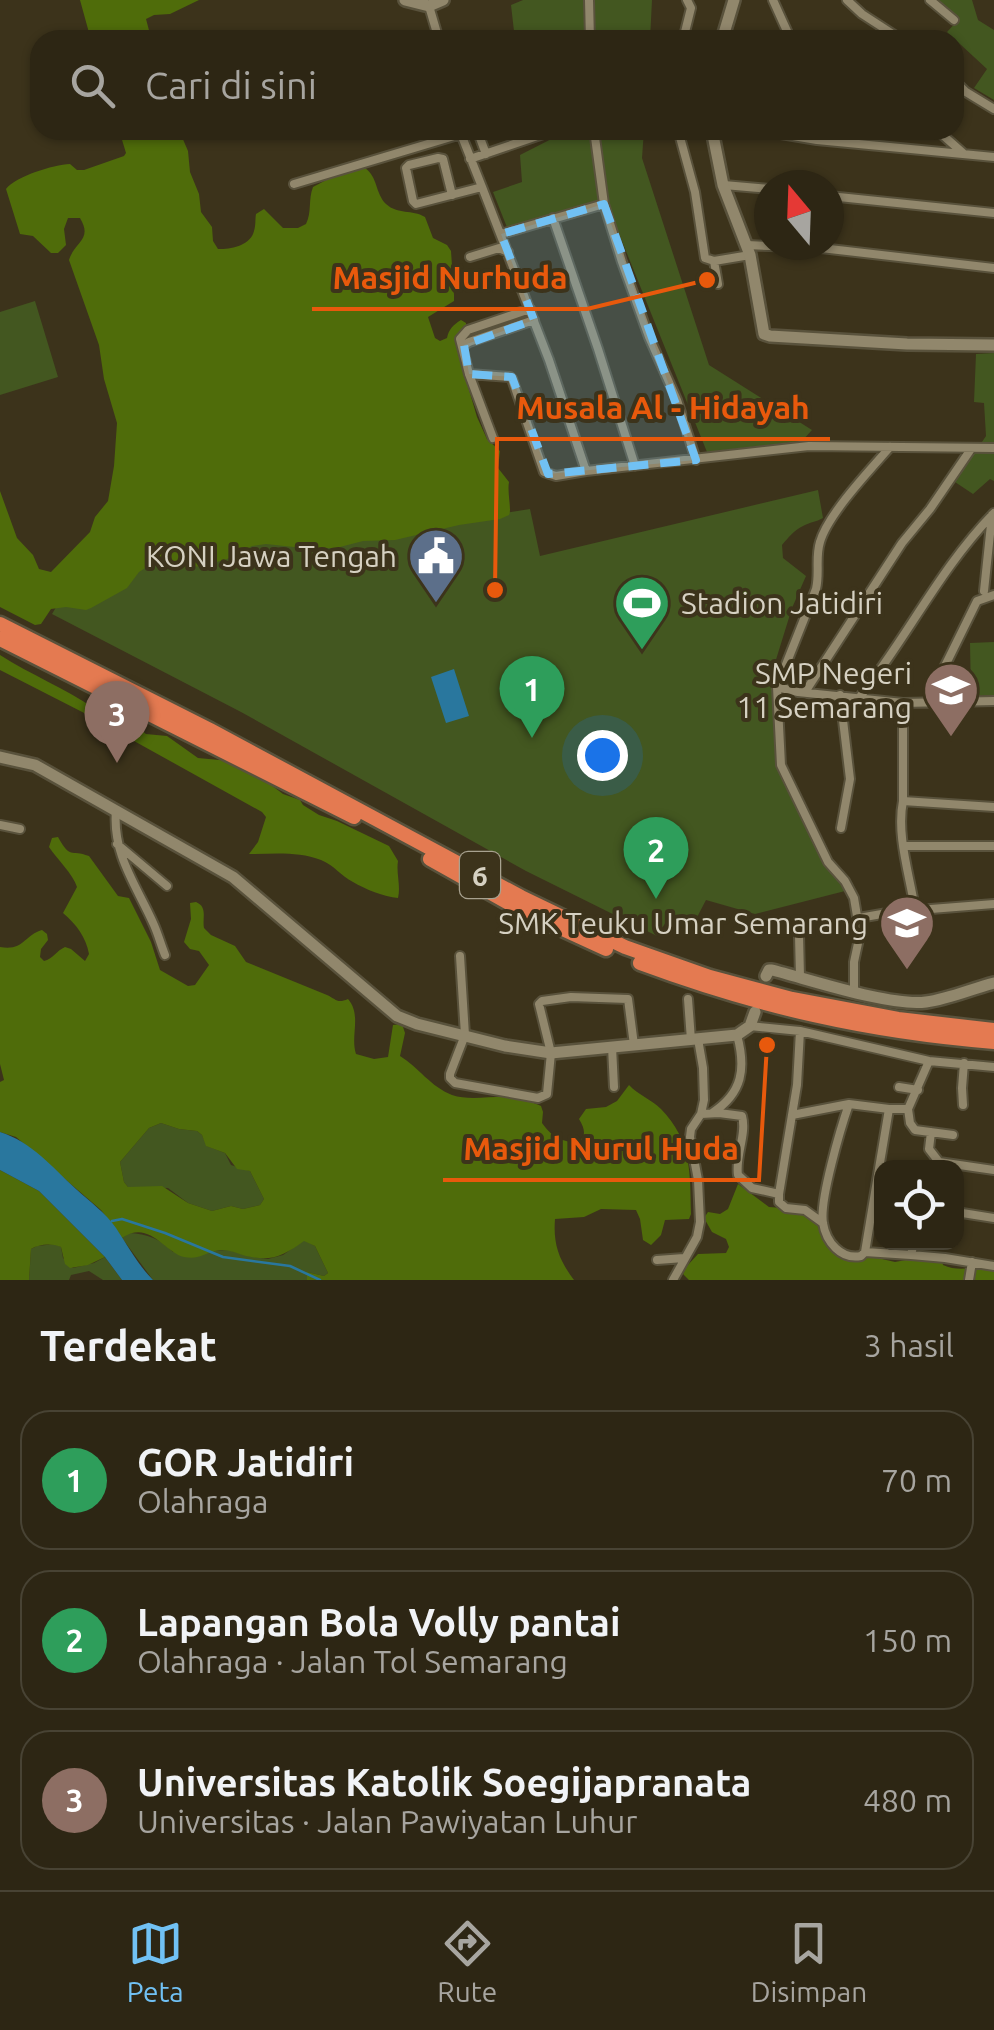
<!DOCTYPE html>
<html lang="id">
<head>
<meta charset="utf-8">
<style>
	:root { --surface:#2d2614; --page:#352e1d; --text:#f1f3f6; --muted:#a7a5a0; --line:#484334; --accent:#71c1f4 }
	body { margin:0; font-family:Ubuntu,sans-serif; background:var(--page); color:var(--text) }
	.controls { position:absolute; right:30px; bottom:30px; display:grid; overflow:hidden; border-radius:20px; box-shadow:0 2px 8px #0004 }
	.controls button { width:90px; height:90px; display:grid; place-items:center; padding:0; border:0; border-bottom:2px solid var(--line); background:var(--surface); color:var(--text); font:50px sans-serif }
	.compass { position:absolute; left:754px; top:170px; width:90px; height:90px; border-radius:50%; background:var(--surface); box-shadow:0 2px 8px #0004; rotate:341deg }
	.you { position:absolute; left:602px; top:755px; width:35px; height:35px; margin:-25px; border:8px solid #fff; border-radius:50%; background:#1a73e8; box-shadow:0 0 0 15px #1a73e833 }
	.badge { display:grid; place-items:center; width:65px; height:65px; border-radius:50%; background:var(--accent); color:#fff; font-size:32px; font-weight:700 }
	.pin { position:absolute; translate:-50% -82px; filter:drop-shadow(0 2px 5px #0008) }
	.pin::after { content:''; position:absolute; top:52px; width:35px; height:30px; background:inherit; clip-path:polygon(0 0,100% 0,50% 100%) }
	.list { margin:0; padding:0; list-style:none }
	h2 { display:flex; justify-content:space-between; align-items:center; height:130px; margin:0; padding:0 40px; font-size:42px }
	h2 small { font-size:32px; font-weight:400; color:var(--muted) }
	.list li { display:grid; grid-template-columns:65px 1fr auto; gap:30px; align-items:center; box-sizing:border-box; height:140px; margin:0 20px 20px; padding:0 20px; border:2px solid var(--line); border-radius:30px }
	.list b { display:block; font-size:38px; white-space:nowrap }
	.list p { margin:0; font-size:32px; white-space:nowrap; color:var(--muted) }
	.list em { font-size:32px; font-style:normal; color:var(--muted) }
	.icon { flex:none; width:55px; height:55px; fill:none; stroke:currentColor; stroke-width:2; stroke-linecap:round; stroke-linejoin:round }
	.map { position:relative; flex:none; width:994px; height:1280px; overflow:hidden }
	.search { position:absolute; background:var(--surface); box-shadow:0 2px 8px #0004; left:30px; right:30px; top:30px; height:110px; display:flex; align-items:center; gap:25px; box-sizing:border-box; padding:0 35px; border-radius:30px; color:var(--muted); font-size:38px }
	.sheet { height:610px; background:var(--surface) }
	nav { display:flex; justify-content:space-around; align-items:center; box-sizing:border-box; height:140px; border-top:2px solid var(--line); background:var(--surface); font-size:28px; color:var(--muted) }
	nav a { display:grid; justify-items:center; gap:5px }
	nav .on { color:var(--accent) }
	.map>svg:first-child { display:block }
	.green { fill:#435720 }
	.forest { fill:#4f6c0a; fill-rule:evenodd }
	.water { fill:#29779e }
	.lines { fill:none; stroke-linecap:round; stroke-linejoin:round }
	.stream { stroke:#29779e; stroke-width:2.5 }
	.street-casing { stroke:#59523c; stroke-width:12 }
	.secondary-casing { stroke:#59523c; stroke-width:16 }
	.highway-casing { stroke:#59523c; stroke-width:19 }
	.street { stroke:#91876c; stroke-width:8 }
	.secondary { stroke:#91876c; stroke-width:11 }
	.highway { stroke:#e47a51; stroke-width:14 }
	.marked { fill:#71c1f4; fill-opacity:0.2; stroke:#71c1f4; stroke-width:8; stroke-dasharray:20 12; stroke-linejoin:round }
	.labels { text-anchor:middle; dominant-baseline:central; stroke-width:8; stroke-linejoin:round; paint-order:stroke }
	.shield { fill:#3c331b; stroke:#a8a290; stroke-width:2.5 }
	.shield-label { font-size:28px; font-weight:bold; fill:#d6d1c2 }
	.poi-label { font-size:30px; fill:#d6d1c2; stroke:#3c331b; text-anchor:end }
	.leader { fill:none; stroke:#e8590c; stroke-width:4 }
	.callout-dot { fill:#e8590c; stroke:#3c331b; stroke-width:4 }
	.callout-label { font-size:32px; text-anchor:middle; font-weight:bold; fill:#e8590c; stroke:#3c331b; stroke-width:8; stroke-linejoin:round; paint-order:stroke }
</style>
</head>
<body>
<div class="map">
<svg width="994" height="1280" viewBox="0 0 994 1280">
	<rect width="100%" height="100%" fill="#3c331b"/>
	<path class="green" d="M523,0h129l-2,40h-135l-4,-35z
		M937,0h35l6,20 16,10v70l-20,-12 13,-19 -40,-37 11,-12z
		M569,130h75l-2,28 67,207 103,65 -10,11 -95,11 -100,-248 -97,31 -17,-43 29,-10 -2,-27z
		M35,301l23,76 -58,18v-83z
		M994,353v128l-4,-2 -17,15 -18,-12 31,-46 -2,-33 -10,-1 2,-48z
		M818,490l5,28c-7,4 -13,4 -20,8 -9,4 -15,12 -21,19l1,13 23,18 -14,32 -22,71 4,15 3,69 46,96 22,32 -90,23 -49,-14 -12,23 -23,-9 -14,22 -131,-65 -285,-159 -189,-98 54,-90 243,13 181,-28 10,47z
		M994,642v53l-23,1 -1,-53z
		M161,1123l18,6 18,2 5,4 5,11 18,7 6,12 19,6 14,28 -4,6 -17,4 -12,-3 -19,5 -24,-8 -20,-15 -40,-1 -4,-5 -4,-20 29,-34z
		M129,1233c18,1 32,6 44,19l56,-2 19,6 20,3 15,-4 21,-15 11,6 13,27 -4,3 -17,-4v8h-154l-31,-42z
		M55,1244l6,3 2,11 10,10 21,-5 11,-6 17,23h-19l-14,-9 -18,4 -2,5h-40l2,-31 6,-3z"/>
	<path class="forest" d="M80,0h119l-29,14 -16,1 -8,4 4,15 -1,6h-58z
		M119,130h60l9,21 2,21 9,22 2,18 11,15 1,14 5,8c12,1 33,-4 36,-18 2,-6 1,-12 2,-17l8,-5 19,19h15l8,-4c6,-12 2,-24 7,-37l17,-9 35,-10c13,9 10,25 21,36 12,11 26,5 39,13l8,21 14,7 4,6 3,44v6l-26,16 7,21 5,3 7,-3c2,-9 6,-13 14,-18l5,3v4l-8,7 -3,8 22,75 10,22 13,12 -2,17 11,14c-2,11 3,28 0,33l-9,4 -41,6 -64,15 -32,1 -27,7h-33l-37,-4 -14,2 -25,13 -24,7 -28,2 -25,-3 -11,7 -12,16 -36,20 -5,2 -20,-3 -15,2 -10,15 -6,1 -35,-18v-116l17,47 16,17 6,14 12,3 39,-40 5,-15 13,-16 6,-35 3,-43 -13,-44 -5,-34 -30,-85c6,-19 24,-20 11,-42h-12l-4,11 2,16 -8,8h-7l-18,-17 -13,-2 -14,-45c10,-13 47,-24 64,-25l7,6h7l40,-14 2,-3z
		M0,655c31,20 65,33 95,54v3l-3,5 -92,-47z
		M116,717l18,7 12,10 21,2 31,22 32,3 36,20 17,13 17,6 3,5 16,10 18,6 52,25 9,15c-2,12 3,25 0,37 -14,-1 -33,-9 -45,-16 -12,-6 -19,-17 -32,-22 -23,-9 -48,-6 -72,-6l9,-12 8,-25 -4,-5 -155,-86 4,-7z
		M58,837c13,23 12,12 31,19l29,40 11,2 22,44 9,28 28,16 7,-1 14,-20 -10,-14 -9,-2 -6,-7 7,-23 -1,-16 6,-1c12,5 6,16 8,26l7,7 24,11 11,16 81,33c9,4 10,9 21,4 14,16 2,37 8,55l18,5 14,-2 5,-32 9,-1 3,9 -5,23c18,11 31,31 52,39 20,7 45,-1 66,3 7,1 16,5 23,8l2,6 -1,11c2,3 9,11 12,13 18,11 40,7 25,-17l7,-10 20,-2 11,-6 12,-16c9,10 22,14 32,24 31,32 29,63 30,105l-2,5 -24,1 -4,15 -10,10 -8,-5 -3,-21 -4,-9 -35,-1 -17,8 -29,2c-2,25 4,41 19,61h-267v-8l17,4 4,-3 -13,-27 -11,-5c-21,15 -32,21 -58,15 -11,-3 -20,-8 -31,-5 -12,3 -17,9 -31,6 -20,-5 -35,-38 -62,-19l-21,-28 -85,-73 -16,-5v-50l4,-2 -4,-16v-117c24,4 23,-11 42,-17l5,4 1,6 -7,9 -1,8 4,4c9,-2 12,-10 21,-14l6,2 14,12 4,-7c-3,-17 -13,-30 -26,-41l14,-26c-4,-13 -20,-28 -28,-40l3,-9zM161,1123l18,6 18,2 5,4 4,11 19,7 12,16 13,2 14,28 -4,6 -17,4 -12,-3 -19,5 -24,-8 -26,-17 -34,1 -4,-5 -4,-20 29,-34z
		M0,1170l39,21 66,66 -17,8 -18,3 -5,-4 -4,-17c-9,-4 -22,-3 -30,2l-2,31h-29z
		M738,1184l31,23 27,2 20,12 21,32h19l39,9 16,-3 13,-7 17,2 2,11c17,8 33,0 51,3v12h-305l-6,-6 4,-8 11,-12 28,-1 3,-6 -3,-8 -14,-7 -8,-14 4,-6 12,2 8,-5z"/>
	<path class="water" d="M454,669l15,47 -23,7 -15,-46z
		M0,1132c32,10 52,35 76,57 14,13 29,23 40,39 12,18 22,37 37,52h-31l-17,-23 -66,-66 -39,-21z"/>
	<g class="lines">
		<path class="stream" d="M112,1221l10,-2 43,14 58,24 67,9 30,14"/>
		<g class="street-casing">
			<path id="street" d="M589,0l1,40
				M773,0l18,40
				M847,0l15,14 40,26
				M930,0l24,20
				M429,6l10,34
				M683,40l8,-32 -4,-8
				M954,80l12,12 28,17
				M477,130l9,24
				M594,130l10,74 18,58 27,75 28,63 19,60
				M678,130l17,62 10,66 9,3 36,-6
				M756,130l61,10 177,17
				M937,130l26,23
				M470,159l85,-29
				M294,184l167,-50 21,53 -66,17 -3,-3 -7,-33 3,-3 29,-7 5,1 9,36
				M724,185l45,4
				M829,196l165,17
				M553,218l45,131 37,117
				M501,234l103,-30
				M746,245l75,3 173,20
				M470,257l29,-9 9,4
				M714,261l4,23
				M463,349l1,-4 5,-3 65,-22
				M469,374l41,3 2,2 32,93 12,4 30,-5 -37,-111 -67,-173
				M493,438l-24,-64 -9,-35 8,-9 62,-21
				M586,471l223,-25 185,2
				M984,591l8,-76
				M777,687l21,5 105,11 91,-2
				M805,692l97,-149 28,-34 41,-60
				M840,695l10,84 -9,49
				M859,698c48,-60 81,-130 135,-185
				M903,703v98c-7,34 7,75 12,109
				M936,703l5,-29 36,-73 17,-6
				M903,801l91,6
				M116,810c-4,45 21,76 38,115 4,9 7,20 11,30
				M0,825l20,4
				M117,844l50,42
				M904,846h90
				M859,918l34,-6 101,-8
				M799,935l1,42
				M460,956l5,79 -15,39v4l5,5 83,15 9,-4 4,-41 -12,-49 3,-3 29,-4 57,2 6,46
				M854,991v-29l6,-28 -6,-36 -9,-17 -17,-19 -47,-97 -4,-78 39,-98c4,-16 -1,-31 4,-47 8,-28 50,-72 70,-95
				M688,999l3,41
				M750,1026l50,5 129,30 65,6
				M800,1031l-3,54 -5,30 57,-11 40,5h19l21,-48
				M612,1047l2,40
				M899,1087l19,3
				M849,1104c-8,23 -30,97 -26,119 3,19 18,37 38,33l4,-4 46,3
				M963,1105l-1,-17 2,-25
				M908,1109l2,14 5,7 38,5
				M712,1113c31,-20 34,-45 25,-78
				M701,1114l18,-1 23,3c5,18 -7,40 -4,59l14,13 27,6
				M931,1132l-2,17 10,13
				M937,1168l2,-6 55,8
				M779,1194l13,-79
				M779,1194v8l7,6 19,2 18,13
				M956,1212l38,6
				M914,1242l-3,13 34,3 49,8
				M865,1252l24,-143
				M657,1260l27,-2
				M673,1280l24,-43 3,-15 -2,-42 -8,-43 1,-8 10,-15 3,-14 -1,-32 -5,-29
				M969,1280l3,-18"/>
		</g>
		<g class="secondary-casing">
			<path id="secondary" d="M405,0l24,6 14,-6
				M722,40l12,-40
				M712,130l11,55 27,70 14,79 6,2 137,8 87,1
				M0,757l35,8 198,112 164,139 20,8 88,22 46,7 186,-18 13,-9 5,-14
				M766,976l3,-6h3c36,9 119,37 154,32 23,-3 45,-13 68,-19"/>
		</g>
		<g class="highway-casing">
			<path id="highway" d="M0,624l210,106 311,167 104,50 85,30 82,22 106,20 96,11
				M0,639l354,178
				M430,859l91,51 85,39
				M640,963c119,44 228,69 354,79"/>
		</g>
		<use href="#street" class="street"/>
		<use href="#secondary" class="secondary"/>
		<use href="#highway" class="highway"/>
	</g>
	<path class="marked" d="M604,204l92,256 -148,14 -36,-97 -43,-3 -5,-29 70,-25 -33,-86z"/>
	<defs>
		<g id="civic-pin" transform="scale(2.875)"><path d="M0 17L-7.5 6A9.5 9.5 0 1 1 7.5 6Z" fill="#5c6f8a" stroke="#3c331b"/><path d="M-.6-6.5H3V-4.5H.6V-3L4-1V1h2V6H-6V1h2V-1L-.6-3ZM-1.2 2.5V6h2.4V2.5Z" fill="#fff"/></g>
		<g id="stadium-pin" transform="scale(2.875)"><path d="M0 17L-7.5 6A9.5 9.5 0 1 1 7.5 6Z" fill="#2e9e5b" stroke="#3c331b"/><path d="M0-5a6.5 5 0 1 0 0 10a6.5 5 0 1 0 0-10ZM-3.5-1.8h7v3.6h-7Z" fill="#fff"/></g>
		<g id="school-pin" transform="scale(2.875)"><path d="M0 17L-7.5 6A9.5 9.5 0 1 1 7.5 6Z" fill="#8d6e63" stroke="#3c331b"/><path d="M0-5L7-2L0 1L-7-2ZM-4 1L0 2.5L4 1V4Q0 6-4 4Z" fill="#fff"/></g>
	</defs>
	<g fill-rule="evenodd">
		<use href="#civic-pin" x="436" y="556"/>
		<use href="#stadium-pin" x="642" y="603"/>
		<use href="#school-pin" x="951" y="690"/>
		<use href="#school-pin" x="907" y="923"/>
	</g>
	<g class="labels">
		<rect class="shield" x="460" y="852" width="40" height="46" rx="8"/>
		<g class="shield-label">
			<text x="480" y="875">6</text>
		</g>
		<g class="poi-label">
			<text x="397" y="556">KONI Jawa Tengah</text>
			<text x="681" y="603" text-anchor="start">Stadion Jatidiri</text>
			<text x="912" y="673">SMP Negeri<tspan x="912" dy="34">11 Semarang</tspan></text>
			<text x="868" y="923">SMK Teuku Umar Semarang</text>
		</g>
	</g>
	<path class="leader" d="M707 280L587 309H312M495 590L497 439H830M767 1045L759 1180H443"/>
	<g class="callout-dot">
		<circle cx="707" cy="280" r="10"/>
		<circle cx="495" cy="590" r="10"/>
		<circle cx="767" cy="1045" r="10"/>
	</g>
	<g class="callout-label">
		<text x="450" y="289">Masjid Nurhuda</text>
		<text x="663" y="419">Musala Al - Hidayah</text>
		<text x="601" y="1160">Masjid Nurul Huda</text>
	</g>
</svg>
<div class="controls">
<button><svg class="icon" aria-label="locate" viewBox="0 0 24 24"><circle cx="12" cy="12" r="6"/><path d="M12 2v4M12 18v4M2 12h4M18 12h4"/></svg></button>
</div>
<svg class="compass" viewBox="-18 -18 36 36"><path d="M0-13l5 13h-10z" fill="#e53935"/><path d="M0 13l5-13h-10z" fill="#a7a5a0"/></svg>
<div class="you"></div>
<div class="pin badge" style="left:532px;top:738px;background:#2e9e5b">1</div>
<div class="pin badge" style="left:656px;top:899px;background:#2e9e5b">2</div>
<div class="pin badge" style="left:117px;top:763px;background:#8d6e63">3</div>
<div class="search"><svg class="icon" aria-label="search" viewBox="0 0 24 24"><circle cx="10" cy="10" r="6"/><path d="M15 15l6 6"/></svg>Cari di sini</div>
</div>
<section class="sheet">
<h2>Terdekat<small>3 hasil</small></h2>
<ul class="list">
<li><span class="badge" style="background:#2e9e5b">1</span><div><b>GOR Jatidiri</b><p>Olahraga</p></div><em>70 m</em></li>
<li><span class="badge" style="background:#2e9e5b">2</span><div><b>Lapangan Bola Volly pantai</b><p>Olahraga · Jalan Tol Semarang</p></div><em>150 m</em></li>
<li><span class="badge" style="background:#8d6e63">3</span><div><b>Universitas Katolik Soegijapranata</b><p>Universitas · Jalan Pawiyatan Luhur</p></div><em>480 m</em></li>
</ul>
</section>
<nav>
<a class="on"><svg class="icon" aria-label="map" viewBox="0 0 24 24"><path d="M3 6l6-2 6 2 6-2v14l-6 2-6-2-6 2zM9 4v14M15 6v14"/></svg>Peta</a>
<a><svg class="icon" aria-label="directions" viewBox="0 0 24 24"><path d="M12 3l9 9-9 9-9-9zM9 14v-3h6M13 9l2 2-2 2"/></svg>Rute</a>
<a><svg class="icon" aria-label="saved" viewBox="0 0 24 24"><path d="M7 4h10v16l-5-4-5 4z"/></svg>Disimpan</a>
</nav>
</body>
</html>
